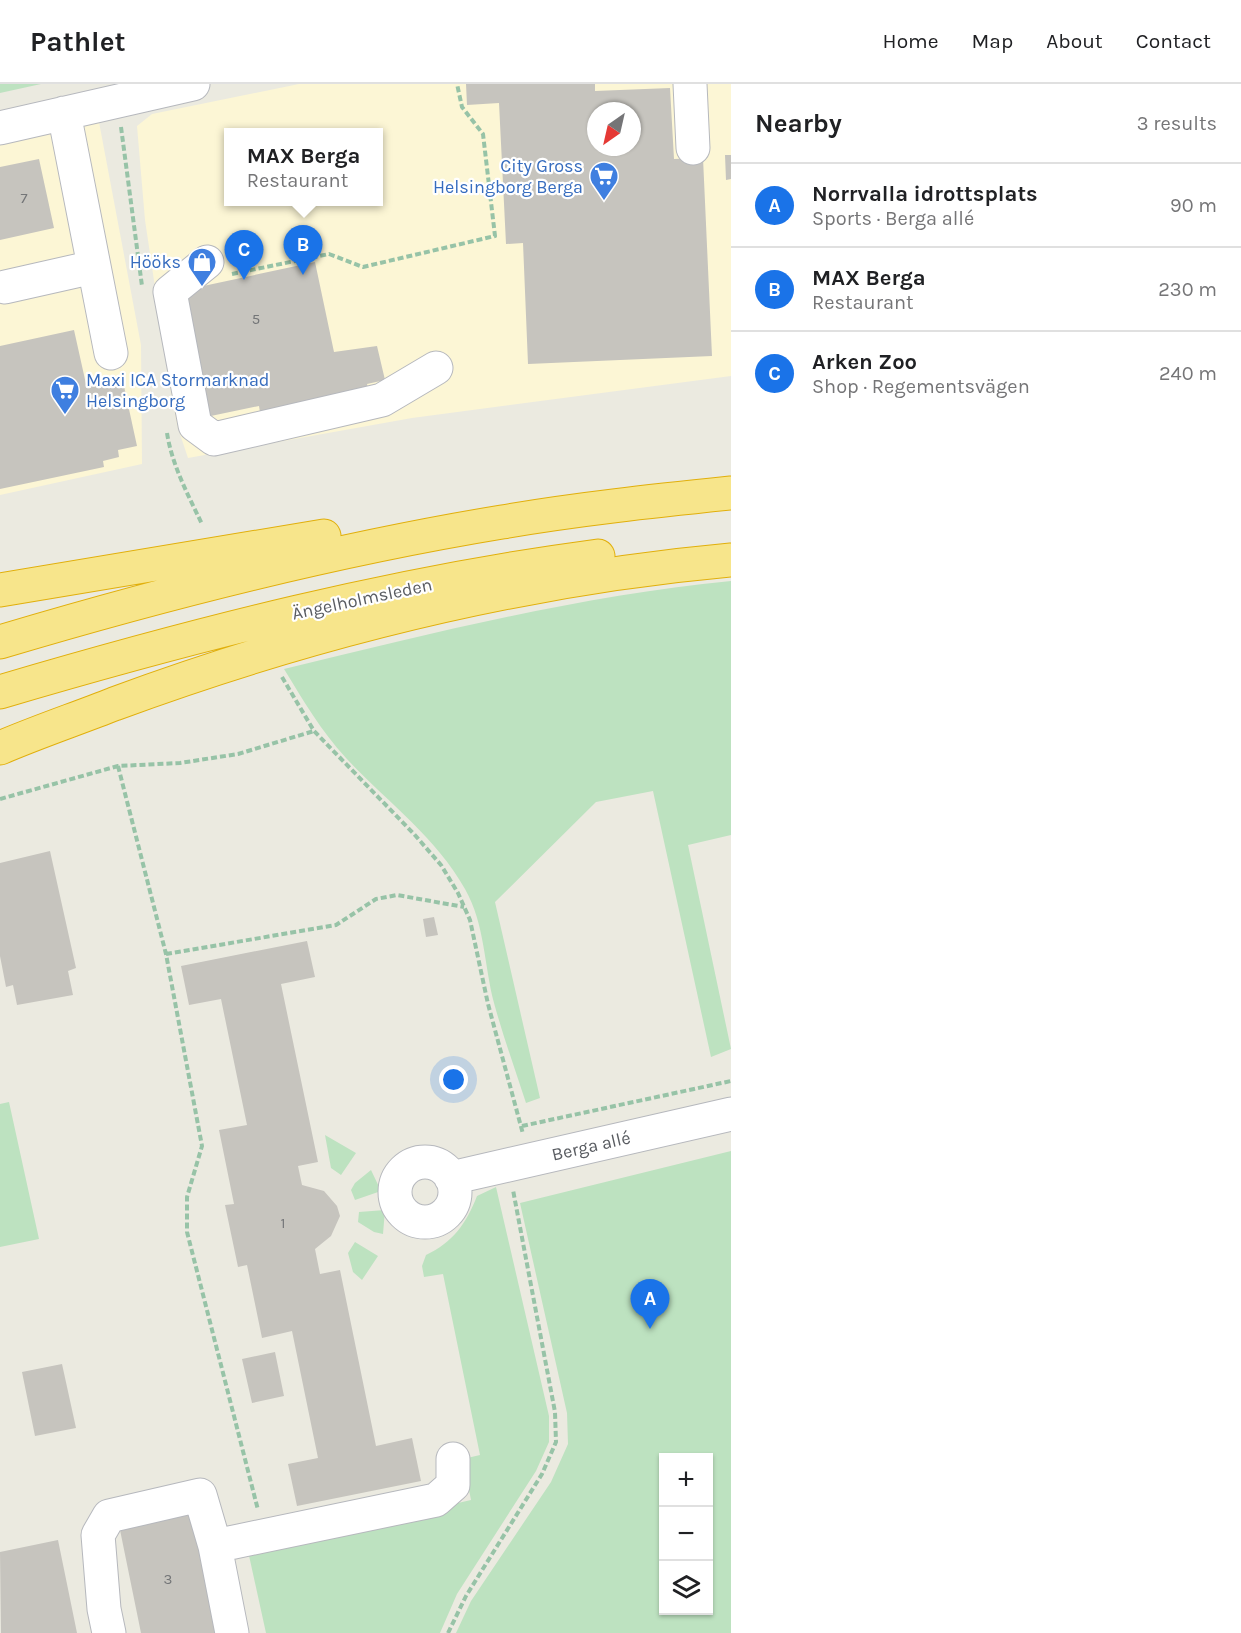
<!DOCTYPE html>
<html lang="en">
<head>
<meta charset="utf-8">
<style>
	:root { --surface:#fff; --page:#f2f2f2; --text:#202124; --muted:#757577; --line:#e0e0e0; --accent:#1a73e8 }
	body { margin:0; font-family:Karla,sans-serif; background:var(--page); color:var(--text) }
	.controls { position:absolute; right:18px; bottom:18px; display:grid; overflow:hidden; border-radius:0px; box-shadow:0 2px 4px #0004 }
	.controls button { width:54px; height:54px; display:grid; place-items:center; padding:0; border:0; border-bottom:2px solid var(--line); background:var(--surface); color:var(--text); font:30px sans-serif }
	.compass { position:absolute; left:587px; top:18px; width:54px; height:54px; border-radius:50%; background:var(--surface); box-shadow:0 2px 4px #0004; rotate:214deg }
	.you { position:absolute; left:454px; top:996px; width:21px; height:21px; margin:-15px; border:4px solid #fff; border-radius:50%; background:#1a73e8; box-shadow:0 0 0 9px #1a73e833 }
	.badge { display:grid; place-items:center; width:39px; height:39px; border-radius:50%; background:var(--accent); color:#fff; font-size:20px; font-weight:700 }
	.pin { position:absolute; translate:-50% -50px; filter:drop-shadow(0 2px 3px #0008) }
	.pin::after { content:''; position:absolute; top:32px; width:21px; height:18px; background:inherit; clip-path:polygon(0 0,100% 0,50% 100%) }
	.popup { position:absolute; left:224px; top:44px; width:159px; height:78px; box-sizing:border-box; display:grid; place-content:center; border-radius:0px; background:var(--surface); filter:drop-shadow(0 2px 4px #0005); font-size:20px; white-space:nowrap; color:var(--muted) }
	.popup b { font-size:22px; color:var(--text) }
	.popup::after { content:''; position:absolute; left:50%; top:100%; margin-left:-12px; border:12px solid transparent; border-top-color:var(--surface) }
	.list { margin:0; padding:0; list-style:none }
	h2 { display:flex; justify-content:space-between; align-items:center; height:78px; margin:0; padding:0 24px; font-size:26px }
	h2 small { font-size:20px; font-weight:400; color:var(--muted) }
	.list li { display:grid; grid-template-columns:39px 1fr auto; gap:18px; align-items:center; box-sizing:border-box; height:84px; padding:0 24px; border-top:2px solid var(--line) }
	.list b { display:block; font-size:22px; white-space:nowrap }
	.list p { margin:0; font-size:20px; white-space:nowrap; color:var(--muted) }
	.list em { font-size:20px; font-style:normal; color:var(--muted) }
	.icon { flex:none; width:33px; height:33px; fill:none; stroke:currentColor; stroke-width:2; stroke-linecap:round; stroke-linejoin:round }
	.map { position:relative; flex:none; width:731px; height:1549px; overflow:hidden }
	header { display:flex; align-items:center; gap:36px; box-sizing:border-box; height:84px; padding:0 30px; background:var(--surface); border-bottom:2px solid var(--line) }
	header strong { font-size:28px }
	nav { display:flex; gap:33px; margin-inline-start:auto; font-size:21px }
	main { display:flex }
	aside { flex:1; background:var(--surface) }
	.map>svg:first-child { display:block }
	.commercial { fill:#fcf6d5; fill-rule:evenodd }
	.green { fill:#bde2c0; fill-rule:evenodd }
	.building { fill:#c6c4be; fill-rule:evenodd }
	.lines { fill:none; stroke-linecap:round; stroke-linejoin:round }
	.minor-casing { stroke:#b6b8bd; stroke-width:35 }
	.highway-casing { stroke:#e1af0b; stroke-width:35 }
	.path { stroke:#97c3a7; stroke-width:4; stroke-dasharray:6 3; stroke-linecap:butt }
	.minor { stroke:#fff; stroke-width:33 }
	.highway { stroke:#f7e58b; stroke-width:33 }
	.labels { text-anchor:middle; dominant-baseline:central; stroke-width:4.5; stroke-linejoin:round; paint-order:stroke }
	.number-label { font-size:15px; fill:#747678 }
	.shop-label { font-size:18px; fill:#366cbe; stroke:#fff; text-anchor:end }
	.street-label { font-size:18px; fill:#595c61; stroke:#fff }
</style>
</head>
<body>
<header>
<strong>Pathlet</strong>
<nav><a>Home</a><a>Map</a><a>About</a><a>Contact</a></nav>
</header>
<main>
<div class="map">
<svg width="731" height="1549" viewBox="0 0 731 1549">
	<rect width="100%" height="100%" fill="#ebeae0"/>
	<path class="commercial" d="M299,0h432v292l-319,42 -224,40 -11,-33 -7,-37 -25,-168 -8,-94 15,-12zM596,27h36v36h-36zM228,48h150v70h-150z
		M99,38l42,223 1,119 -142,31v-354z"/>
	<path class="green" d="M0,0h41l-41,9z
		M731,497v254l-43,10 43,204 -20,8 -58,-266 -57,11 -101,100 45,196 -14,5c-11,-34 -23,-67 -32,-100 -10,-38 -9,-79 -29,-114 -29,-52 -79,-88 -119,-131 -25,-27 -43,-58 -62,-89 148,-36 295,-73 447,-88z
		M9,1018l30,137 -39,8v-143z
		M325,1051l31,18 -15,22 -10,-7z
		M731,1067v482h-275l15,-32 80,-119 17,-38 -1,-31 -47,-210zM664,1374h44v152h-44z
		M371,1086l10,21 -26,9 -4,-10 4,-7z
		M496,1103l53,229v26l-13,29 -79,123 -17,39h-174l-18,-82 223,-51 -8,-41 17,-4 -37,-181 -19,3 -2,-11 4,-11c27,-13 40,-31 51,-59z
		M385,1126l-2,24 -9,-2 -16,-10 1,-10z
		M355,1158l23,14 -16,24 -9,-8 -5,-19z"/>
	<path class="building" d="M466,0h129v7l75,-3 4,71 29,-1 9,198 -184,8 -5,-121 -17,1 -7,-141 -32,2zM596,27h36v36h-36z
		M725,71h6v24l-5,1z
		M39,75l15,69 -54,12v-73z
		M315,178l19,90 43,-6 8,34 -18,4 3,11 -109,23 -2,-12 -53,11 -26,-126z
		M74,246l12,54 36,-7 15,69 -19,4 1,7 -16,4 1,6 -104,22v-143z
		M50,767l26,117 -8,3 5,24 -56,10 -4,-20 -7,2 -6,-31v-93z
		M434,833l4,18 -12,2 -3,-18z
		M307,857l8,36 -34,7 37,178 -20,4 4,19 22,6 13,15 3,10 -9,20 -16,13 5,25 20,-4 36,176 36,-8 9,43 -124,25 -9,-42 30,-6 -26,-127 -30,7 -15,-73 -9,2 -13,-62 9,-1 -15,-74 28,-5 -26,-126 -32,6 -8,-39z
		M275,1268l9,44 -32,7 -10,-44z
		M62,1280l14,64 -41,8 -13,-64z
		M192,1426l25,123h-76l-22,-108z
		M58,1456l19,93h-76l-1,-81z"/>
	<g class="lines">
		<g class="minor-casing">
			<path id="minor" d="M690,0l3,64
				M64,29l47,240
				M0,44l193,-44
				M207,178l-37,30 25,133 19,14 168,-39 54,-32
				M5,203l89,-20
				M395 1108a30 30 0 1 1 60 0a30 30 0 1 1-60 0Z
				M451,1094l280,-64
				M215,1462l221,-46 17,-15v-26
				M109,1549l-5,-24 -6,-74 11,-19 91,-21 15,51 17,87"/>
		</g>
		<g class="highway-casing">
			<path id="highway" d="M0,506l324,-54
				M0,558c164,-49 332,-92 502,-120 76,-13 152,-21 229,-29
				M0,608c196,-58 395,-109 598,-136
				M0,664c37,-16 76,-29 114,-44 198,-73 407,-125 617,-144"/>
		</g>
		<path class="path" d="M121,43l21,159
			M232,190l97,-20 34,13 132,-31 -12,-102 -21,-27 -5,-23
			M167,349c5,32 21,62 35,91
			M282,593l32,54 100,103 27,31 17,28 12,27 18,84 35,130
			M118,682l48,188 36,192 -15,51v35l71,278
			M0,715l118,-33 62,-3 58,-9 76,-23
			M166,870l170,-29 40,-26 21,-4 67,12
			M522,1042l209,-45
			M448,1549l18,-37 76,-122 14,-32 -1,-30 -42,-222"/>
		<use href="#minor" class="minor"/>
		<use href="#highway" class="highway"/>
	</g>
	<defs>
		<g id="supermarket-pin" transform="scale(1.5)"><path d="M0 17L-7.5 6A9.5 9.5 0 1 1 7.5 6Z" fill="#3f7fe0" stroke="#fff"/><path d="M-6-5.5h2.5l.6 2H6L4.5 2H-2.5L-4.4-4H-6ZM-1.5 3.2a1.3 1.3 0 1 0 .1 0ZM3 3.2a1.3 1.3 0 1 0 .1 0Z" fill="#fff"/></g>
		<g id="shop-pin" transform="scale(1.5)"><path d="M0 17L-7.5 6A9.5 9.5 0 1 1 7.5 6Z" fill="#3f7fe0" stroke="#fff"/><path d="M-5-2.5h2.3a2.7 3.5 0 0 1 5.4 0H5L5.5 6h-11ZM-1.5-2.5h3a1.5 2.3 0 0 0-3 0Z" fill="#fff"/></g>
	</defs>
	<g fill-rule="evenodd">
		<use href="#supermarket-pin" x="604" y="92"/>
		<use href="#shop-pin" x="202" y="178"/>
		<use href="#supermarket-pin" x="65" y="306"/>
	</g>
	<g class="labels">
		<g class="number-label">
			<text x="24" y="114">7</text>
			<text x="256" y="235">5</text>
			<text x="283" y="1139">1</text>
			<text x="168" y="1495">3</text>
		</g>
		<g class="shop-label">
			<text x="583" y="82">City Gross<tspan x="583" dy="21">Helsingborg Berga</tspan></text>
			<text x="181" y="178">Hööks</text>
			<text x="86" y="296" text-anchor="start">Maxi ICA Stormarknad<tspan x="86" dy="21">Helsingborg</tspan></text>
		</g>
		<g class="street-label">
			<text transform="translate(362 515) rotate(-12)">Ängelholmsleden</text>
			<text transform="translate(591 1062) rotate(-13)">Berga allé</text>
		</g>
	</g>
</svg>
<div class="controls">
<button>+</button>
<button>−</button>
<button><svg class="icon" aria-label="layers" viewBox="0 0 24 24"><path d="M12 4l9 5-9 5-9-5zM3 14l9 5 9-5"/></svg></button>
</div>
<svg class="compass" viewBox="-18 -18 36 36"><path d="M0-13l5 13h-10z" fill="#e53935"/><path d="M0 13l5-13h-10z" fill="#757577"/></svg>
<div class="you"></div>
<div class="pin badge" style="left:650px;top:1245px">A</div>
<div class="pin badge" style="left:303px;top:191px">B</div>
<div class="popup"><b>MAX Berga</b>Restaurant</div>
<div class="pin badge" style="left:244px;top:196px">C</div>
</div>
<aside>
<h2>Nearby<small>3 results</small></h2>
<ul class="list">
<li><span class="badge">A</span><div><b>Norrvalla idrottsplats</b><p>Sports · Berga allé</p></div><em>90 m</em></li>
<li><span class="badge">B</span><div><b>MAX Berga</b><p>Restaurant</p></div><em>230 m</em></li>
<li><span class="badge">C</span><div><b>Arken Zoo</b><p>Shop · Regementsvägen</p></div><em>240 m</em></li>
</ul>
</aside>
</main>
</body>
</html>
